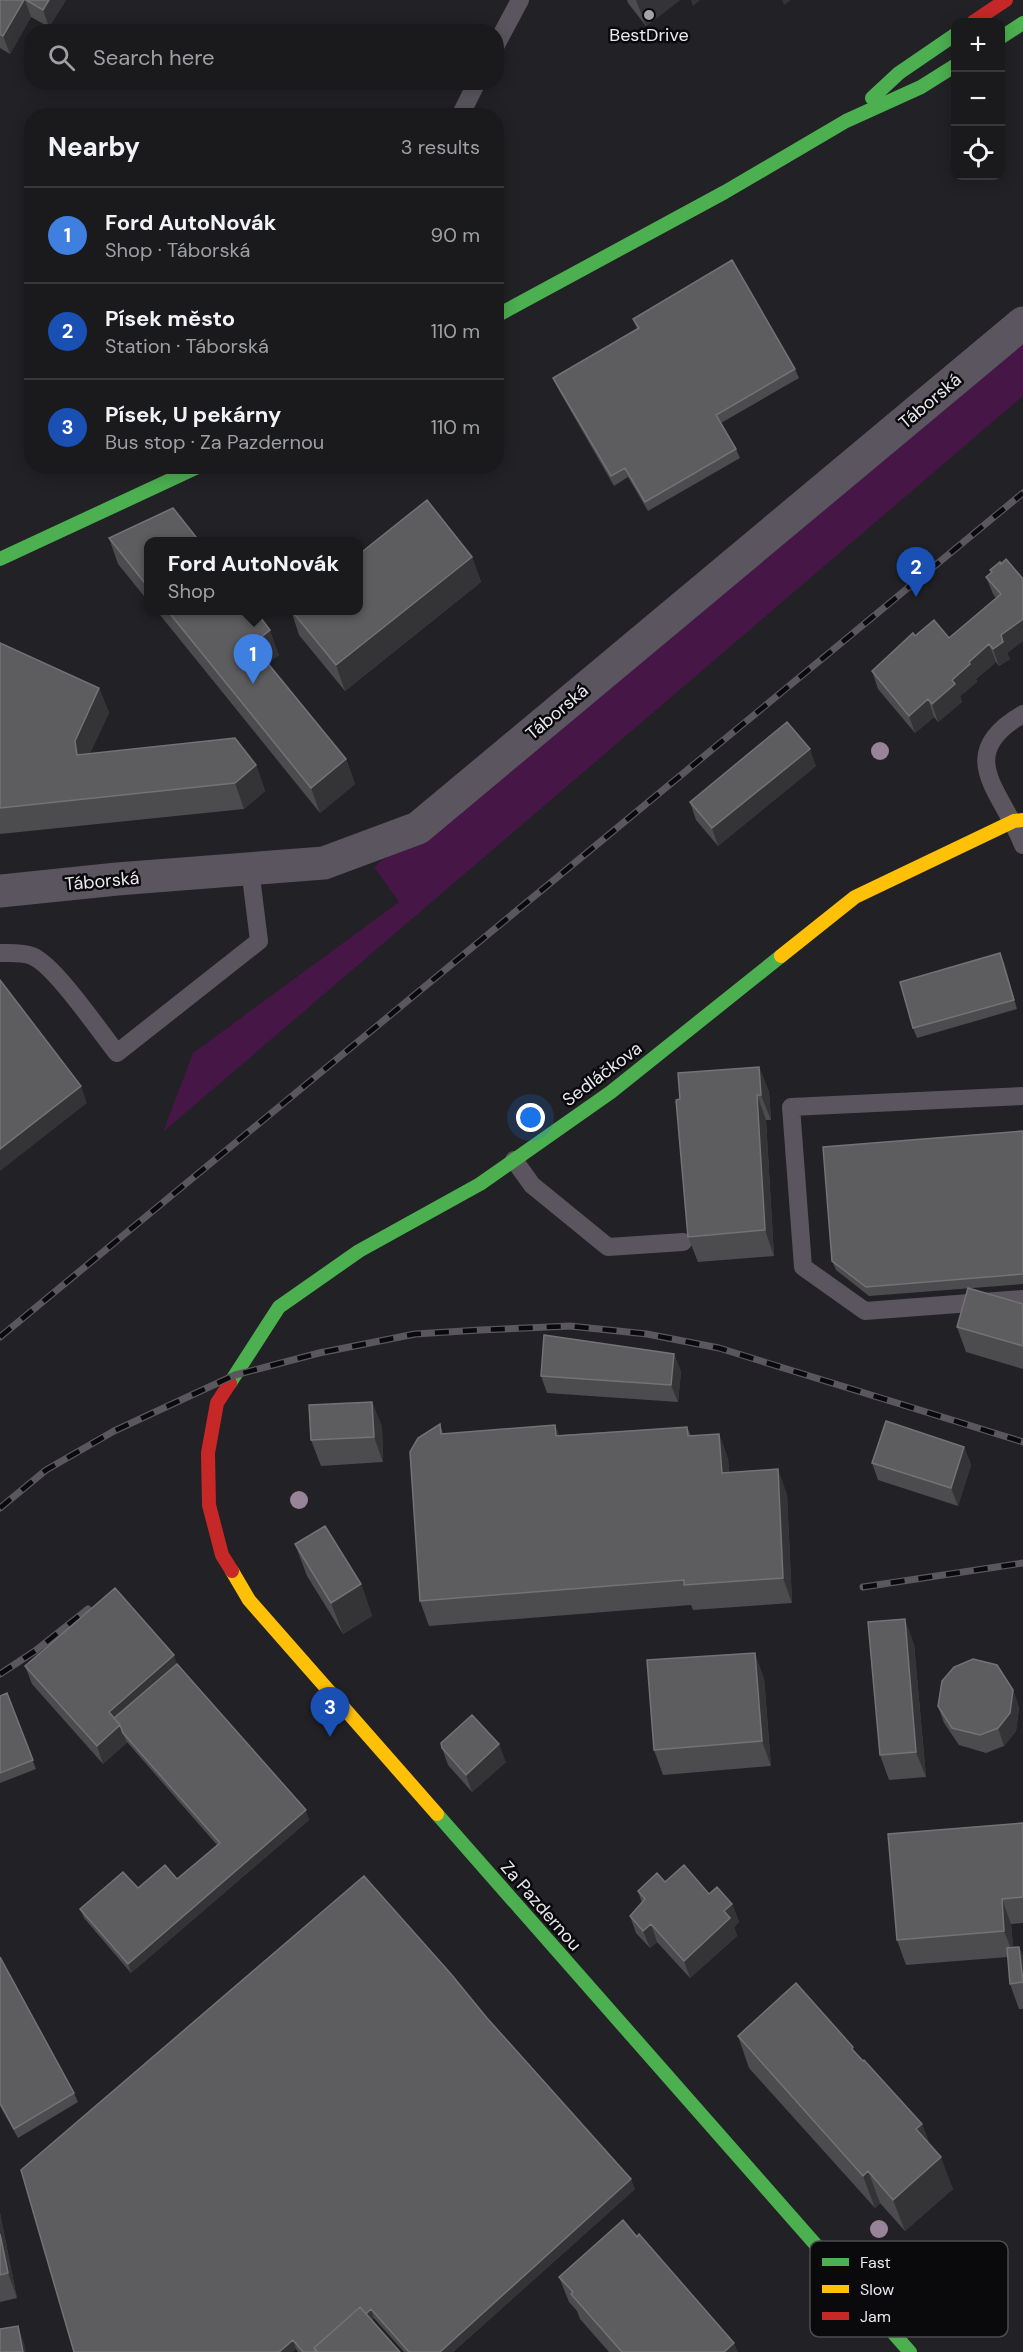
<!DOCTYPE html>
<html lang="en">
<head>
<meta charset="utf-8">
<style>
	:root { --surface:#1a191c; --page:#272629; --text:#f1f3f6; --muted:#9fa0a3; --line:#38383b; --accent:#d93025 }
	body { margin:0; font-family:"DM Sans",sans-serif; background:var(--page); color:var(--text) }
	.controls { position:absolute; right:18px; top:18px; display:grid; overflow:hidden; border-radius:12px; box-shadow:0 3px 15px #0003 }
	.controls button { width:54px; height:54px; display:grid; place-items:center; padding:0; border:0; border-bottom:2px solid var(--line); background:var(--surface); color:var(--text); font:30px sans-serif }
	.you { position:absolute; left:531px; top:1118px; width:21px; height:21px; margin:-15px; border:4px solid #fff; border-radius:50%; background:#1a73e8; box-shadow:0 0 0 9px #1a73e833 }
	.badge { display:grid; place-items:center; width:39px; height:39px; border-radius:50%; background:var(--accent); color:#fff; font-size:20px; font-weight:700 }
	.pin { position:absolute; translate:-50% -50px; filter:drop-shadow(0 2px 3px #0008) }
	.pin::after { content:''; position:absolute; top:32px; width:21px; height:18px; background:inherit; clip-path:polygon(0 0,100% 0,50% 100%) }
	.popup { position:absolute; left:144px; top:537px; width:219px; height:78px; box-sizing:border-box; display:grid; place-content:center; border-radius:12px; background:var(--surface); filter:drop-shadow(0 2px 4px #0005); font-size:20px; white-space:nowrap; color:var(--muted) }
	.popup b { font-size:22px; color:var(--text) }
	.popup::after { content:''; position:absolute; left:50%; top:100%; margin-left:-12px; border:12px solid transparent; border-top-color:var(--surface) }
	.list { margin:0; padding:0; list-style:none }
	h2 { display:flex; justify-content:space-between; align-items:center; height:78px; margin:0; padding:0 24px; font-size:26px }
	h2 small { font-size:20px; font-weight:400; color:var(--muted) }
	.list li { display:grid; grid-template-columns:39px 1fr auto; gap:18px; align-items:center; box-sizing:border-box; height:96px; padding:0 24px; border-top:2px solid var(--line) }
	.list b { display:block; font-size:22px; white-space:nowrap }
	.list p { margin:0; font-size:20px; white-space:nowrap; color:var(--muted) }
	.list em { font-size:20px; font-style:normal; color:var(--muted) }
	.icon { flex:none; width:33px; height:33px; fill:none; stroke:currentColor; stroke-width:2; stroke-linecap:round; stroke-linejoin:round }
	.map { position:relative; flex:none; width:1023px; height:2352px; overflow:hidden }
	.search { position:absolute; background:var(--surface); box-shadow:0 3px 15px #0003; left:24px; top:24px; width:480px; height:66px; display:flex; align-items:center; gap:15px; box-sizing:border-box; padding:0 21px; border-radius:24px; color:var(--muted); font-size:22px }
	.panel { position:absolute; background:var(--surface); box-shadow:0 3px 15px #0003; left:24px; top:108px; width:480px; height:366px; border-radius:24px }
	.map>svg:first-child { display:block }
	.green { fill:#451646 }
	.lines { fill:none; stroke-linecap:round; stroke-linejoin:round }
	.lane { stroke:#5a555e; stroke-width:18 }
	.street { stroke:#5a555e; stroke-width:33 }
	.fast { stroke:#4caf50; stroke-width:14 }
	.slow { stroke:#ffc107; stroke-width:14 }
	.jam { stroke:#c62828; stroke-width:14 }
	.rail-casing { stroke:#5a575e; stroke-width:7 }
	.rail { stroke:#0a0a0d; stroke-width:4.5; stroke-dasharray:14; stroke-linecap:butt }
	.tree { fill:#988498 }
	.wall { fill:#4c4c4e }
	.shaded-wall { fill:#343436 }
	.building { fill:#5d5d5f; stroke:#737375; stroke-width:1.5 }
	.poi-dot { fill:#a4a3a7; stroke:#0a0a0d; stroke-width:2 }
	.labels { text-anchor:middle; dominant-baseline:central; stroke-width:5; stroke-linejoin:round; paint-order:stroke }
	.poi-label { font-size:18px; fill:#eae9ed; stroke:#0a0a0d }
	.street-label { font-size:18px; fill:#eae9ed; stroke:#0a0a0d }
	.key { fill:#0a0a0d; stroke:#4d4d50; stroke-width:1.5 }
	.key-label { font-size:16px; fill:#eae9ed }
</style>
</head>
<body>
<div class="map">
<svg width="1023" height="2352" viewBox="0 0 1023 2352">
	<rect width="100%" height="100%" fill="#222125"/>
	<path class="green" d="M1023,344v52l-860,736 30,-79 206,-151 -25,-35z"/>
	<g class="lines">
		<path class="lane" d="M496,45l24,-45
			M460,116l17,-34
			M1023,714c-71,41 -21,77 0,131
			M0,953c11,0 22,-1 32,3 22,8 68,76 85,97l142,-112 -9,-72
			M1023,1096l-232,11 12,160 62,44 158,-12
			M514,1160l18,25 76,62 75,-5"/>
		<path class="street" d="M0,891l117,-12 207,-16 94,-35 605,-505"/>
		<path class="fast" d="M1000,38l23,-15
			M872,98l27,-25 57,-39
			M496,316l229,-124 121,-71 75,-34 35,-22
			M0,559l200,-93
			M230,1383l49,-76 80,-56 121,-67 131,-92 170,-136
			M437,1814l473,538"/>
		<path class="slow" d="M781,956l74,-59 159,-76 9,-1
			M232,1571l17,29 188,214"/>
		<path class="jam" d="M973,22l33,-22
			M230,1383l-13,20 -9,50 1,52 13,50 10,16"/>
		<g class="rail-casing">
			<path id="rail" d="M0,1337l1023,-844
				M0,1508l46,-38 68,-39 121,-56 84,-22 96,-19 65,-4 90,-4 77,8 72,14 304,94
				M863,1587l160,-24
				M0,1674l35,-23 53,-42"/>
		</g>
		<use href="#rail" class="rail"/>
	</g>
	<g class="tree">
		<circle cx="880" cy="751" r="9"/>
		<circle cx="299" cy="1500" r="9"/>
		<circle cx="879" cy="2229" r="9"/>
	</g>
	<path class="wall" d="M0,0h66l-17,27 -18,-10 -21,37 -10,-6z
		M627,0h53l-34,26 -18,-23z
		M633,319l162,50 4,9 -78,45 15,26 4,9 -92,53 -20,-34 -14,9 -57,-99 -4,-9 84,-49z
		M109,538l39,4v59l-30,-37z
		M472,557l9,25 -136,109 -46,-56 -8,-25z
		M1001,564l22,15v62l-16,12 3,6 -11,7 -3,-4 -20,17 1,3 -17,14 2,6 -24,20 -4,-5 -19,16 -37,-44 -6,-18 43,-35 34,2 47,-40 -3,-4 -7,-17 5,-5 -1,-2z
		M156,610h99l24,45 -11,8 78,96 9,25 -35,29z
		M0,643l99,45 10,25 -19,40 166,12 9,26 -21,18 -244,25z
		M816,766l-98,80 -22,-26 -6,-18z
		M1004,962l13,47 -100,29 -4,-10z
		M759,1067l10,25 2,28h-5l8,136 -76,6 -10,-25 -8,-138z
		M1023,1131v153l-154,12 -33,-26 -4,-9z
		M1023,1304v65l-57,-17 -9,-25z
		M674,1354l7,18 -3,30 -131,-9 -6,-17z
		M372,1402l10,25 1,35 -62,4 -10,-26z
		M440,1424l3,10 112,-9 4,10 128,-8 4,9 28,-2 9,25 1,14 58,21 5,109 -99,7 -2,-5 -262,21 -9,-25z
		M964,1447l7,18 -13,41 -80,-26 -6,-17z
		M295,1544l66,40 11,32 -29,18 -36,-58z
		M914,1644l12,133 -37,3 -9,-25z
		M177,1664l132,156 -178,153 -47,-55 -4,-9 58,-21 39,-9 40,-34 -90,-103 -24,22 -71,-80 -7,-18z
		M764,1678l7,88 -108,9 -9,-25z
		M1013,1690l6,18 -3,23 -12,15 -18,7 -27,-8 -15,-22 -6,-17z
		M7,1693l29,76 -36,14v-87z
		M442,1748l64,14 -34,30 -24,-27z
		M1023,1823v100l-12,1 2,23h6l4,10v52h-4l-9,-25 -2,-27 -102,8 -9,-25z
		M665,1882l44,12 23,10 7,18 -5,5 3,9 -47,42 -33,-36 -7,6 -14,-15 -6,-17 12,-13 -4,-12z
		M0,1957l74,136 4,9 -60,36 -18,-32z
		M487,2018l148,171 -182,163h-49l-30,-34 -2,2 28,32h-102l-2,-3 -222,3z
		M738,2036l117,16 67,72 7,19 24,46 -48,42 -25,-28 -5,5 -126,-140z
		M0,2213l17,85 -17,4z
		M637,2237l101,115h-129l-29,-33 -3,-8 -8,-9 -10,-25z"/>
	<path class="shaded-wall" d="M24,0h1l6,17 -21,37 -7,-18z
		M49,0h17l-17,27 -6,-17z
		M636,0h44l-34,26z
		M691,0h9l-7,6z
		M782,0h9l-7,5z
		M472,557l9,25 -136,109 -9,-26z
		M1023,619v22l-16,12 3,6 -11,7 -6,-17 8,-14z
		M270,630l9,25 -18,14 -9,-25z
		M989,644l7,18 -20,17 1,3 -17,14 2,6 -24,20 -6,-18 37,-42z
		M99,688l10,25 -25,53 -7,-11 -2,-14z
		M928,699l6,18 -19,16 -6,-17z
		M810,749l6,17 -98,80 -6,-18z
		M346,759l9,25 -35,29 -9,-25z
		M256,765l9,26 -21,18 -9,-26z
		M1000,953l4,9 13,47 -3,-9z
		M759,1067l10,25 2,28 -10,-25z
		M81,1086l6,17 -87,68v-22z
		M757,1095l9,25 8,136 -9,-26z
		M674,1354l7,18 -3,30 -7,-17z
		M372,1402l10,25 1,35 -9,-25z
		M555,1425l10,25 -9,-14z
		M719,1434l9,25 3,39 -9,-25z
		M964,1447l7,18 -13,41 -7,-18z
		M778,1469l9,25 5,109 -9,-25z
		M361,1584l11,32 -29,18 -12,-31z
		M905,1619l9,25 12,133 -10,-25z
		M755,1653l9,25 7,88 -9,-25z
		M174,1655l6,18 -62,54 -9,-15z
		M1013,1690l6,18 -3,23 -12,15 -6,-18z
		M120,1725l7,18 -24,21 -6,-18z
		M499,1744l7,18 -34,30 -6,-17z
		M306,1810l3,10 -178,153 -3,-9z
		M1002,1899l9,25 3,32 -10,-25z
		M732,1904l7,18 -5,5 3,9 -47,42 -6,-17 40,-50z
		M651,1924l6,18 -7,6 -7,-17z
		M1019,1947l4,10v26z
		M922,2124l11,32 -17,-27z
		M941,2157l12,32 -48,42 -12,-31z
		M868,2171l12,32 -5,5 -12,-32z
		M631,2179l4,10 -182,163h-13z
		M0,2213l17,85 -9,-25 -8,-39z
		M371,2309l3,9 -38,34h-13z
		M18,2326l6,17 2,9h-3z
		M293,2340l3,9 -3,3h-14z
		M734,2343l4,9h-14z"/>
	<path class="building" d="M0,0h24l-21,36 -3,-2z
		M26,0h23l-6,10z
		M732,260l63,109 -79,46 20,34 -91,53 -20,-34 -14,8 -58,-98 86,-50 -6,-9z
		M427,500l45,57 -136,108 -45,-55h67v-55z
		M173,508l27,34h-52v45l-39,-49z
		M1006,559l17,20v40l-22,16 2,7 -10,7 -4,-5 -20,18 1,2 -18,16 3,4 -23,20 -4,-5 -19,17 -37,-45 41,-38 2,3 19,-16 15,18 52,-44 -15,-17 6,-5 -2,-2 10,-8 1,2z
		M167,610h88l15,20 -18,14 94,115 -35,29z
		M0,643l99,45 -24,53 2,14 158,-17 21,27 -21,18 -235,25z
		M787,722l23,27 -98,79 -22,-26z
		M1000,953l14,47 -101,28 -13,-46z
		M0,980l81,106 -81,63z
		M759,1067l2,28h-4l8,135 -77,7 -12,-137 4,-1 -2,-26z
		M1023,1131v143l-157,13 -34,-26 -9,-114z
		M968,1288l55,16v42l-66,-19z
		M544,1335l130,19 -3,31 -130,-9z
		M372,1402l2,35 -63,3 -2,-35z
		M886,1421l78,26 -13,41 -79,-25z
		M440,1424l1,10 114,-9 1,11 131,-9 1,9 31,-2 3,39 56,-4 5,109 -99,7v-5l-264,21 -10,-149 8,-14z
		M325,1526l36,58 -30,19 -36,-59z
		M115,1588l59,67 -65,57 11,13 -23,21 -72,-80z
		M905,1619l11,133 -36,3 -12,-133z
		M755,1653l7,88 -108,9 -7,-90z
		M973,1659l24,6 16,25 -3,23 -12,15 -18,7 -28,-7 -14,-22 4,-25 12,-14z
		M177,1664l129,146 -178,154 -48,-55 43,-37 15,16 27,-23 12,14 43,-36 -97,-110 -3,-8 -6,-7z
		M7,1693l26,67 -33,13v-77z
		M472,1715l27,29 -33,31 -24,-27 -1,-5z
		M1023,1823v74l-21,2 2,32 -107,9 -9,-106z
		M684,1865l25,29 8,-7 15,17 -8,7 6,7 -46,43 -33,-37 -8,7 -13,-15 15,-17 -7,-8 19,-18 8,9z
		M364,1876l87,98 36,44 144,161 -191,173h-31l-38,-43 -5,5 -6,-7 -46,41 2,4h-13l-10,-12 -14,12h-205l-53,-182z
		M1019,1947l4,35 -13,2 -3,-36z
		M0,1957l74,136 -60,36 -14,-26z
		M796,1983l57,64 -1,2 11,12 1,-1 58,64 -6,5 25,28 -48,43 -25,-29 -5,5 -125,-140z
		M623,2220l14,17 2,-3 95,109 -10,9h-102l-51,-58 2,-2 -14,-15z
		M0,2234l8,39 -8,2z
		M360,2307l40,45h-82l-4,-4z
		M18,2326l5,26h-23v-23z"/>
	<circle class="poi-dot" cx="649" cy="15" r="6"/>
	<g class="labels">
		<g class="poi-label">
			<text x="649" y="35">BestDrive</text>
		</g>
		<g class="street-label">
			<text transform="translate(930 401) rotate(-40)">Táborská</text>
			<text transform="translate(557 712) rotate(-40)">Táborská</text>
			<text transform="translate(102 881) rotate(-5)">Táborská</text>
			<text transform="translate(602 1074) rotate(-37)">Sedláčkova</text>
			<text transform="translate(541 1906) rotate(49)">Za Pazdernou</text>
		</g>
	</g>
	<rect x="810" y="2241" width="198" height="96" rx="9" class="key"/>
	<rect x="822" y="2258" width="27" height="8" fill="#4caf50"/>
	<rect x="822" y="2285" width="27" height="8" fill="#ffc107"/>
	<rect x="822" y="2312" width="27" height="8" fill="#c62828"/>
	<g class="key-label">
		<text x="860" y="2268">Fast</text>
		<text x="860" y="2295">Slow</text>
		<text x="860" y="2322">Jam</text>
	</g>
</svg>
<div class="controls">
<button>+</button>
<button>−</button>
<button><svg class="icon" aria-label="locate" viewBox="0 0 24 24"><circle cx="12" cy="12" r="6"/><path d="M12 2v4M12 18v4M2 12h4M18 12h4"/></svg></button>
</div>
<div class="you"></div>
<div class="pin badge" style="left:253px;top:684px;background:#3f7fe0">1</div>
<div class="popup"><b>Ford AutoNovák</b>Shop</div>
<div class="pin badge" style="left:916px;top:597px;background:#1a4fb4">2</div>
<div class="pin badge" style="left:330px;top:1737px;background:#1a4fb4">3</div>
<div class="search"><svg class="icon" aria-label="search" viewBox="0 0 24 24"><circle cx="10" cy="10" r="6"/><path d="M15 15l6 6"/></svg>Search here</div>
<section class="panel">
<h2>Nearby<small>3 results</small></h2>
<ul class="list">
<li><span class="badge" style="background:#3f7fe0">1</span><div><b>Ford AutoNovák</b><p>Shop · Táborská</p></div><em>90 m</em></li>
<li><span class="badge" style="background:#1a4fb4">2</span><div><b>Písek město</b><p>Station · Táborská</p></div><em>110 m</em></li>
<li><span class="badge" style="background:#1a4fb4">3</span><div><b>Písek, U pekárny</b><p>Bus stop · Za Pazdernou</p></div><em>110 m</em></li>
</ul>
</section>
</div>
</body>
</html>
